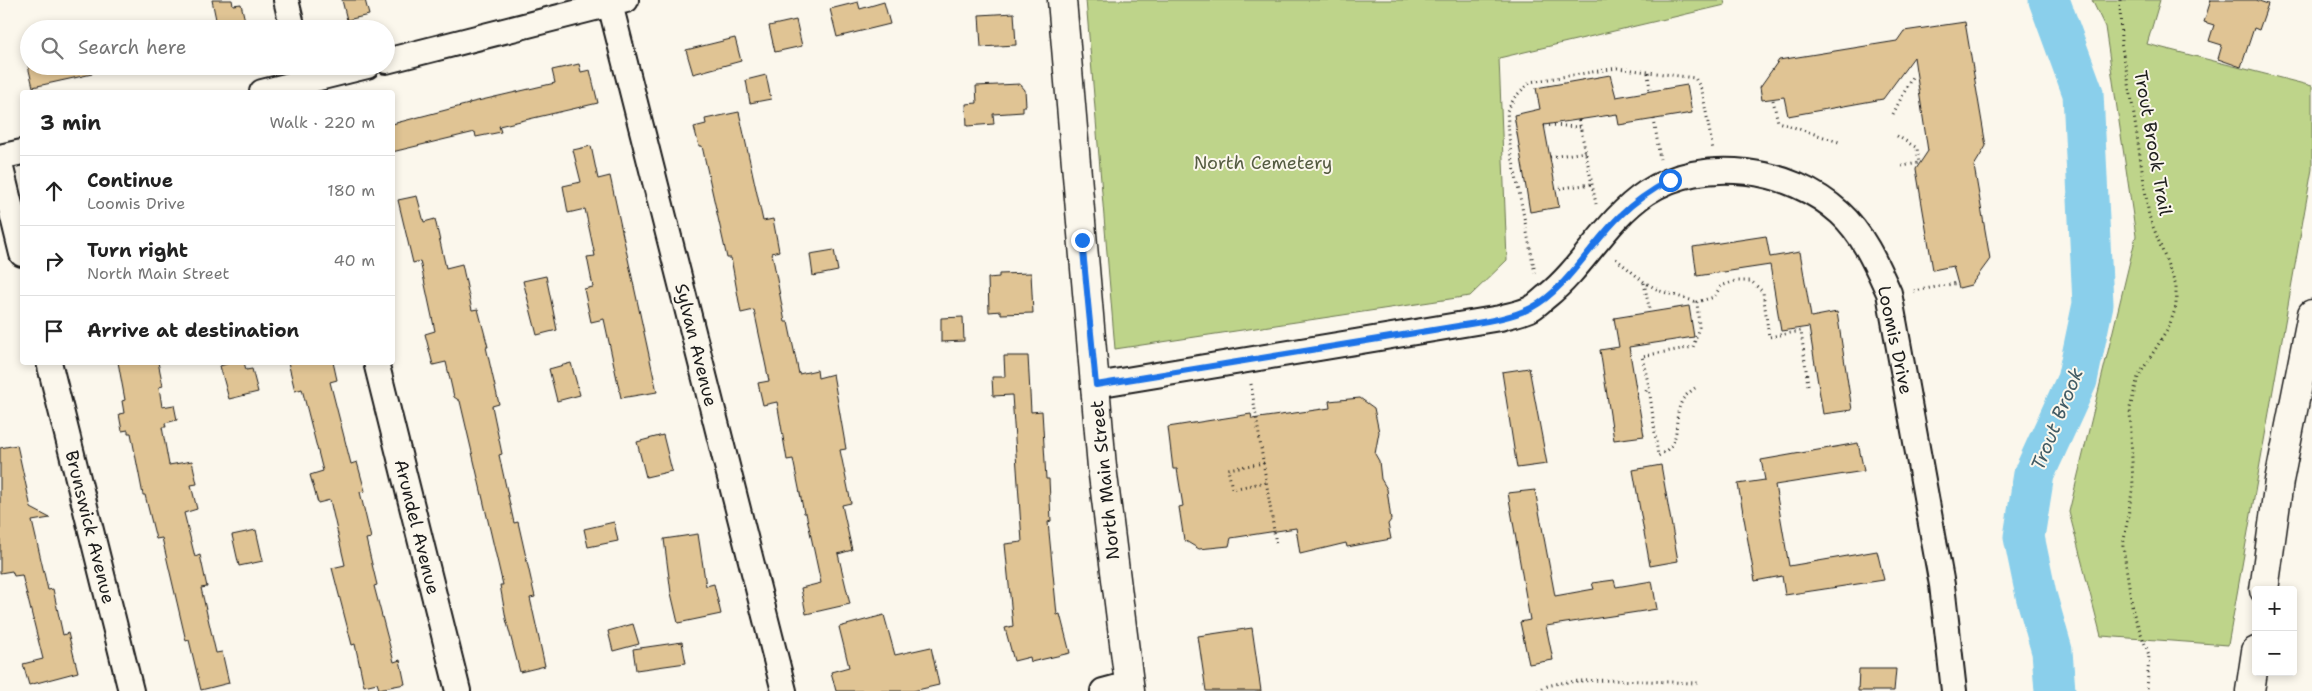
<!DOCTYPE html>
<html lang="en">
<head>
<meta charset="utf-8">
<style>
	:root { --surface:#fff; --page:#f2f2f2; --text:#222; --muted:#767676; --line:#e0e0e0 }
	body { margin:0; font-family:"Shantell Sans",sans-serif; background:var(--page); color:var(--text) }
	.controls { position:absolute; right:15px; bottom:15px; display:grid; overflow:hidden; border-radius:5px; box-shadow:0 2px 8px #0003 }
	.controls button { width:45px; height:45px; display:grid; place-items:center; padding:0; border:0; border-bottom:1px solid var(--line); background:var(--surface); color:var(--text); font:25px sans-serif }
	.stop { position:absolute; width:15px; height:15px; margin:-11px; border:4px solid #1a73e8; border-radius:50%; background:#fff }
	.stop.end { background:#1a73e8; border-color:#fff; box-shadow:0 1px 5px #0008 }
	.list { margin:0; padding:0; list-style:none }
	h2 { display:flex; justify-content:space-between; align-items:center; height:65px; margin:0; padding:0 20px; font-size:21px }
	h2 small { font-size:16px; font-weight:400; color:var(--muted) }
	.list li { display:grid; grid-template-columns:32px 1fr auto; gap:15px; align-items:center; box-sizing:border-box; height:70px; padding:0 20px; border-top:1px solid var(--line) }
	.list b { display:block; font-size:19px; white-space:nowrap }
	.list p { margin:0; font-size:16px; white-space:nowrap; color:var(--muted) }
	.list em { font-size:16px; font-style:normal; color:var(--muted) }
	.icon { flex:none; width:28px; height:28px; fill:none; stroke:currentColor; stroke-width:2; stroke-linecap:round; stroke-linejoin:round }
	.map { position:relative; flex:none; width:2312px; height:691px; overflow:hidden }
	.search { position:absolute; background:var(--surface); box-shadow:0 2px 8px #0003; left:20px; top:20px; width:375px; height:55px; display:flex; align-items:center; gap:12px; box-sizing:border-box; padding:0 18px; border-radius:28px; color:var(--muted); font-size:19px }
	.panel { position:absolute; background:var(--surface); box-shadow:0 2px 8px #0003; left:20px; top:90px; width:375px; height:275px; border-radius:5px }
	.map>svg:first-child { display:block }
	.green { fill:#bed48a; stroke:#6d7853 }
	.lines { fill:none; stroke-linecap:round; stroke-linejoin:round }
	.river { stroke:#8acfeb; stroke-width:41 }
	.building { fill:#e0c494; stroke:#1c1c1c }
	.minor-casing { stroke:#1c1c1c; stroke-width:28 }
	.secondary-casing { stroke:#1c1c1c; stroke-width:31 }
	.primary-casing { stroke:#1c1c1c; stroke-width:31 }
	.path { stroke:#1c1c1c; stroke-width:3; stroke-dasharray:1 4; stroke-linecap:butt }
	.minor { stroke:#fbf7ec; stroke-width:24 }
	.secondary { stroke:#fbf7ec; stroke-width:28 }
	.primary { stroke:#fbf7ec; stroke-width:28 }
	.route { stroke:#1a73e8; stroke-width:6 }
	.labels { text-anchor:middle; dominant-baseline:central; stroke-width:4; stroke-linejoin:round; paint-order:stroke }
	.street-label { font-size:18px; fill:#1c1c1c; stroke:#fbf7ec }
	.park-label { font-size:18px; fill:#555c42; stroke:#fbf7ec }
	.water-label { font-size:19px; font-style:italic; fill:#425b64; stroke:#fbf7ec }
</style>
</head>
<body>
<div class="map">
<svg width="2312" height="691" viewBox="0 0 2312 691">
	<rect width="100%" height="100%" fill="#fbf7ec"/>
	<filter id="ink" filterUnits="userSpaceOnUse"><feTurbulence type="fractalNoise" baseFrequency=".02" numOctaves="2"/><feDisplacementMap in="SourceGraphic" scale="10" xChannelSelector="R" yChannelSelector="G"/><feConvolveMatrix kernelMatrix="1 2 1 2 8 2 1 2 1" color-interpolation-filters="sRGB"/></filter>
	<g filter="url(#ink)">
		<path class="green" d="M1086,0h638l1,5 -226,53 8,202 -37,36 -355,53z
			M2092,0h68l-13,44 165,42v83l-84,476 -127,-9 -32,-124 67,-276 -31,-209z"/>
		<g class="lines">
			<path class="river" d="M2049,0l34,93 10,211 -16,76 -43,94 -10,63 12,58 16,56 3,40"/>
		</g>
		<path class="building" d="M212,0h20l1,5 8,-1 6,25h-29z
			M342,0h23l4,15 -22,5z
			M2211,0h45l12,4 -9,26 -5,-2 -13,39 -23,-8 4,-14 -13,-4 5,-16 -10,-3z
			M858,2l2,7 24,-7 6,22 -53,13 -7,-28z
			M1014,13l2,32 -35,2 -2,-32z
			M796,20l6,26 -27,6 -6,-26z
			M1965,22l21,124 -12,20 16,93 -19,26 -12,3 -6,-22 -20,4 -17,-101 12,-18 -14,-94 -31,42 -95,17 -4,-19 -22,3 -2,-13 19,-27 118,-19 7,-10z
			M735,38l6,23 -48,13 -7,-24z
			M579,64l2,8 9,-2 8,33 -99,23 2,6 -25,5 -1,-5 -83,20v-28l77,-20v-1l86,-20 -3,-13z
			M28,66h64v8l-59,13z
			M766,75l5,24 -21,4 -4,-23z
			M1610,75l6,22 71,-12 5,28 -73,12 -2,-11 -73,11 15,82 -29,5 -16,-97 26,-6 -4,-21z
			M1020,84l5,6 1,16h-3v6l-30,2 1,10 -27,2 -1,-22 11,-1 -1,-17z
			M739,112l24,109 10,-2 6,32 -7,2 13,69h3l11,52 18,-4 1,8 15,-4 13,75 -6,1 11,53 -9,2 10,45 -14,4 12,50 -44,10 -5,-26 20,-5 -15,-70h-2l-11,-54 -6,1 -10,-58 -14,3 -5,-22 11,-2 -15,-71 -13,3 -10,-55h-4l-25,-112h-3l-5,-19 12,-3 -1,-5z
			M591,146l7,33 12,-3 47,216 -36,6 -17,-79 -13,3 -7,-33 9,-2 -6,-30 8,-1 -10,-47 -17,4 -5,-27 18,-4 -8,-32z
			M417,196l7,26 11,-3 11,49 16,-4 10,46 6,-1 10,38h-2l13,57 -7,2 10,48 -3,1 15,68 4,-1 17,75 -5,1 15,68 -25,6 -14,-53 -6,-34h3l-43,-184 -6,-4 -8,-35 -13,3 -8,-31 10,-3 -15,-70 -7,2 -15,-63z
			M1766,236l4,21 30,-5 11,65 26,-5 15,98 -29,4 -14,-87 -28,4 -11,-66 -73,11 -4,-29z
			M834,250l4,21 -25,5 -3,-22z
			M1031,273l2,40 -32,1v-3l-12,1 -1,-34 11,-1v-3z
			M546,276l11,54 -20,5 -14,-54z
			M1689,306l5,31 -65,10 15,89 -30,4 -14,-90 19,-3 -5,-29z
			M963,317l1,24 -23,1v-24z
			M1004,356h24l3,56 11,-1 4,68h3l2,42 -3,1 9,93 3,-1 10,39 -39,9 -1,-5 -16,4 -9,-33 8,-2 -8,-82 17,-2 -10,-147 -19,1 -1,-19h13z
			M118,362h40l5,24 -4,1 3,20 12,-2 3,15 -12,3 1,4h-4l7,38 23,-4 5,23 -6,1 6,24 -13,4 11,44 5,-2 7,32 -6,1 15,65 6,-1 7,31 -28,7 -12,-50 -3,1 -24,-103 -6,1 -11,-44h-2l-12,-62h-3v-3l-6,1 -3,-17 5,-1 -2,-12 3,-1z
			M233,362h11l2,8 6,-1 6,23 -29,7 -9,-33z
			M288,362h45l4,18 -7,2 21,82 6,-2 8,29 -5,1 11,46 -5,1 11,46 -3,1 20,76 6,-2 5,24 -26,5 -2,-6 -13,3 -9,-42 -3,1 -20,-77 13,-3 -15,-65 -12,3 -8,-28 13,-4 -21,-82 -7,2z
			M571,363l9,32 -23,6 -8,-32z
			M1529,368l18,96 -30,4 -15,-96z
			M1360,398l14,10 5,24 -4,22 4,7 2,18 6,10 4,31 -3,4 3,15 -44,8 -1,-4 -46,11 -4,-26 -65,10 -2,8 -30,3 -15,-9 -5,-33 4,-1 -6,-37h-4l-5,-42 83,-13 1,5 78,-11 -1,-7z
			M663,435l9,36 -26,6 -9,-35z
			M1858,443l6,28 -89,14 14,81 88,-15 7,29 -99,15 -3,-19 -27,5 -17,-97 27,-4 -4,-20z
			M17,445l14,63 19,10 -18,3 16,69 5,-1 10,46 5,-2 10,39 -49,13 -6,-21 20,-5 -21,-84 -8,1 -2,-5 -12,2v-125z
			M1661,465l17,96 -28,5 -17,-96z
			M1535,490l20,106 39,-7 -2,-6 22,-3 2,7 36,-6 5,28 -111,17 7,34 -24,4 -9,-42 10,-2 -22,-127z
			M614,522l4,19 -30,6 -4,-18z
			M256,530l7,31 -24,5 -7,-31z
			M698,534l8,52 8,-2 7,30 -43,9 -7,-30 -7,-54z
			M884,615l11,40 36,-8 8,38 -26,6h-77l-5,-19 18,-5 -10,-40z
			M633,624l6,20 -26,7 -5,-20z
			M1252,628l9,63h-55l-8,-55z
			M682,642l4,21 -50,7 -3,-21z
			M1859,669h37l-2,22h-36z"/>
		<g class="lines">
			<g class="minor-casing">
				<path id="minor" d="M286,0l7,29
					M609,0l175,691
					M386,61l240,-61
					M262,92l105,-26
					M0,157l22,-5
					M0,164l22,90
					M49,362l82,329
					M376,362l82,329
					M1096,385l404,-67c10,-3 23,-5 32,-10 5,-3 10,-8 15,-12 37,-30 59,-76 99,-103 57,-38 145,-25 194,20 23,21 36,51 49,80l53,292 12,106
					M1103,691l26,-7"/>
			</g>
			<g class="secondary-casing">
				<path id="secondary" d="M2264,590l15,-109 33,-167
					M2250,691l6,-40"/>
			</g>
			<g class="primary-casing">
				<path id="primary" d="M1062,0l40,467 28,224"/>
			</g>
			<path class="path" d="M2120,0l1,43 9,46 19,127 27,70v21l-8,22 -30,48 -8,31 3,78 -10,60 10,66 16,43 -2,36
				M1648,73l2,18
				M1773,100l5,22 61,20
				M1893,114l19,-37
				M1654,119l6,40
				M1579,120l17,84
				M1544,126c13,-2 24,1 36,1
				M1897,136l20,12 2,15 -17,3
				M1550,157l36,-5
				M1555,189l37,-5
				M1616,259l28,23 16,9 37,11
				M1535,273l-25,-127 -3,-35 8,-14 15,-15 87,-14 78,10 7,12 11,60
				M1644,283l6,29
				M1914,291l44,-8
				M1251,384l25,160
				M1695,388c-4,3 -9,7 -12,11 -13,23 3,42 -25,57l-9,-69 -7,-31 51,-9 6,-20 -2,-25 17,-5 7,-11 14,-5h16l12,11 6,45 32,-6 7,54
				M1637,393h8l3,-6
				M1264,463l-36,6 4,20 34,-7
				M1538,691c20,-18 130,-8 161,-8"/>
			<use href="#minor" class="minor"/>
			<use href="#secondary" class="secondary"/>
			<use href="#primary" class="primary"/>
		</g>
	</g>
	<g class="lines" filter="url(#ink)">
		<path class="route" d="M1082,240l14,145 362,-59c24,-4 51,-7 73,-18 34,-17 62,-67 90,-93 15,-15 31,-25 49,-35"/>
	</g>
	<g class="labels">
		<g class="street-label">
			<text transform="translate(2153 143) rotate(80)">Trout Brook Trail</text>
			<text transform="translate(1895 340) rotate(78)">Loomis Drive</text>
			<text transform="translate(696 345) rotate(76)">Sylvan Avenue</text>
			<text transform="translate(1105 480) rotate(-96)">North Main Street</text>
			<text transform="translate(90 527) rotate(76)">Brunswick Avenue</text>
			<text transform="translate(417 527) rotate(76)">Arundel Avenue</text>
		</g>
		<g class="park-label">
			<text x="1263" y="163">North Cemetery</text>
		</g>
		<g class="water-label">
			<text transform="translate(2057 419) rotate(-68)">Trout Brook</text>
		</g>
	</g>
</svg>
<div class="controls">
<button>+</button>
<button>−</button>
</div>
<div class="stop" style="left:1670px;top:180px"></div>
<div class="stop end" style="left:1082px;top:240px"></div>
<div class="search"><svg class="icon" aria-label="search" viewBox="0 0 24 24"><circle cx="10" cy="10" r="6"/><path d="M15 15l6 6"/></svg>Search here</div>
<section class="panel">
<h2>3 min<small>Walk · 220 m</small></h2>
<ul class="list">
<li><svg class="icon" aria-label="ahead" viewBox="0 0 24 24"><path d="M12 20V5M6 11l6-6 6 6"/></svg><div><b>Continue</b><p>Loomis Drive</p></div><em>180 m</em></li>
<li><svg class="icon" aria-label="right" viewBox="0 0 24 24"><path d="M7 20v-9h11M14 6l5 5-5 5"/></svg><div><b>Turn right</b><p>North Main Street</p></div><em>40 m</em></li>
<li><svg class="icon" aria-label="arrive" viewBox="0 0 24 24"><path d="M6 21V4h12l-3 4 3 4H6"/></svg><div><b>Arrive at destination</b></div></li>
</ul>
</section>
</div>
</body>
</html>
